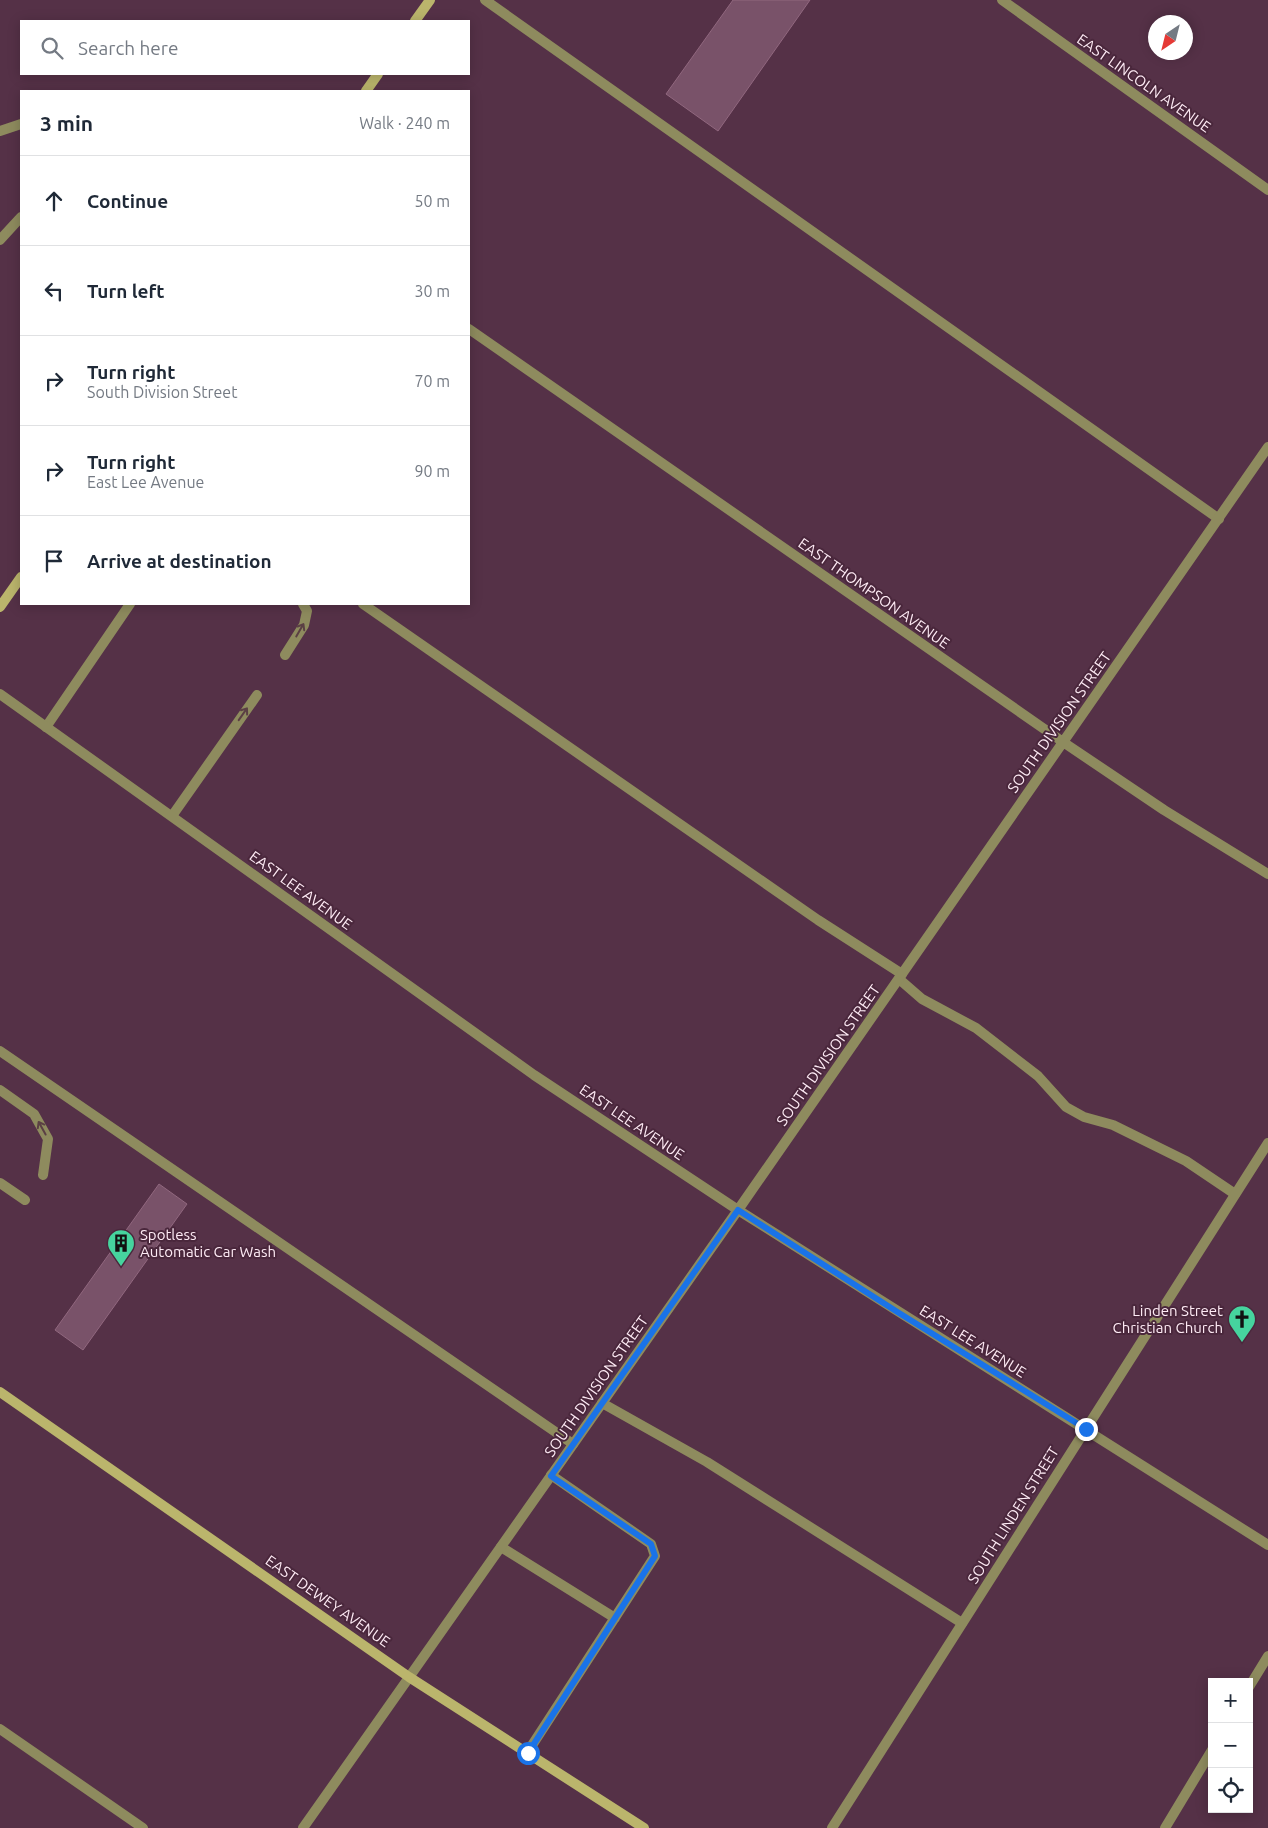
<!DOCTYPE html>
<html lang="en">
<head>
<meta charset="utf-8">
<style>
	:root { --surface:#fff; --page:#f6f6f7; --text:#1f2937; --muted:#747a83; --line:#e0e1e3 }
	body { margin:0; font-family:Ubuntu,sans-serif; background:var(--page); color:var(--text) }
	.controls { position:absolute; right:15px; bottom:15px; display:grid; overflow:hidden; border-radius:0px; box-shadow:0 2px 12px #0003 }
	.controls button { width:45px; height:45px; display:grid; place-items:center; padding:0; border:0; border-bottom:1px solid var(--line); background:var(--surface); color:var(--text); font:25px sans-serif }
	.compass { position:absolute; left:1148px; top:15px; width:45px; height:45px; border-radius:50%; background:var(--surface); box-shadow:0 2px 12px #0003; rotate:215deg }
	.stop { position:absolute; width:15px; height:15px; margin:-11px; border:4px solid #1a73e8; border-radius:50%; background:#fff }
	.stop.end { background:#1a73e8; border-color:#fff; box-shadow:0 1px 5px #0008 }
	.list { margin:0; padding:0; list-style:none }
	h2 { display:flex; justify-content:space-between; align-items:center; height:65px; margin:0; padding:0 20px; font-size:21px }
	h2 small { font-size:16px; font-weight:400; color:var(--muted) }
	.list li { display:grid; grid-template-columns:32px 1fr auto; gap:15px; align-items:center; box-sizing:border-box; height:90px; padding:0 20px; border-top:1px solid var(--line) }
	.list b { display:block; font-size:19px; white-space:nowrap }
	.list p { margin:0; font-size:16px; white-space:nowrap; color:var(--muted) }
	.list em { font-size:16px; font-style:normal; color:var(--muted) }
	.icon { flex:none; width:28px; height:28px; fill:none; stroke:currentColor; stroke-width:2; stroke-linecap:round; stroke-linejoin:round }
	.map { position:relative; flex:none; width:1268px; height:1828px; overflow:hidden }
	.search { position:absolute; background:var(--surface); box-shadow:0 2px 12px #0003; left:20px; top:20px; width:450px; height:55px; display:flex; align-items:center; gap:12px; box-sizing:border-box; padding:0 18px; border-radius:0px; color:var(--muted); font-size:19px }
	.panel { position:absolute; background:var(--surface); box-shadow:0 2px 12px #0003; left:20px; top:90px; width:450px; height:515px; border-radius:0px }
	.map>svg:first-child { display:block }
	.building { fill:#795269; stroke:#91687f }
	.lines { fill:none; stroke-linecap:round; stroke-linejoin:round }
	.lane { stroke:#8e8b5e; stroke-width:10 }
	.street { stroke:#8e8b5e; stroke-width:10 }
	.secondary { stroke:#bbb56c; stroke-width:10 }
	.oneway { stroke:#5b4044 }
	.route { stroke:#1a73e8; stroke-width:6 }
	.labels { text-anchor:middle; dominant-baseline:central; stroke-width:4; stroke-linejoin:round; paint-order:stroke }
	.street-label { font-size:15px; fill:#feebf5; stroke:#4a273c }
	.poi-label { font-size:15px; fill:#feebf5; stroke:#4a273c; text-anchor:start }
</style>
</head>
<body>
<div class="map">
<svg width="1268" height="1828" viewBox="0 0 1268 1828">
	<rect width="100%" height="100%" fill="#553147"/>
	<path class="building" d="M733,0h77l-92,131 -52,-37z
		M159,1184l28,20 -104,146 -28,-20z"/>
	<g class="lines">
		<path class="lane" d="M485,0l734,519
			M0,131l21,-7
			M0,240l21,-23
			M363,604l455,316 84,54
			M285,655l19,-30 3,-14 -4,-7
			M46,727l84,-123
			M172,816l85,-121
			M899,979l23,20 54,29 62,48 28,31 18,10 29,8 73,36 49,33
			M0,1051l573,393
			M0,1090l34,24 14,25 -5,36
			M0,1183l25,17
			M602,1403l105,59 255,161
			M501,1547l114,71
			M1249,1687l19,-31
			M0,1729l143,99
			M527,1753l128,-197 -4,-12 -100,-69
			M1165,1828l47,-78"/>
		<path class="street" d="M1002,0l266,190
			M469,329l594,413 101,68 104,64
			M0,694l534,381 204,135 530,335
			M303,1828l435,-618 530,-763
			M832,1828l436,-685"/>
		<path class="secondary" d="M415,21l15,-21
			M366,91l12,-17
			M0,607l21,-30
			M0,1392l409,285 235,151"/>
	</g>
	<defs><path id="oneway-shaft" d="M-6 0H5M1.5-3L5.5 0L1.5 3" fill="none" stroke-width="1.6" stroke-linecap="round" stroke-linejoin="round" transform="scale(1.25)"/></defs>
	<g class="oneway">
		<use href="#oneway-shaft" transform="translate(300 630) rotate(-60)"/>
		<use href="#oneway-shaft" transform="translate(243 714) rotate(-55)"/>
		<use href="#oneway-shaft" transform="translate(42 1128) rotate(-119)"/>
	</g>
	<g class="lines">
		<path class="route" d="M528,1753l127,-197 -4,-12 -100,-68 187,-266 161,103 187,116"/>
	</g>
	<defs>
		<g id="building-pin" transform="scale(1.4375)"><path d="M0 17L-7.5 6A9.5 9.5 0 1 1 7.5 6Z" fill="#46d49e" stroke="#4a273c"/><path d="M-4-6H4V6H1V3H-1V6H-4ZM-2.5-4.3h1.7v1.8h-1.7ZM.8-4.3h1.7v1.8H.8ZM-2.5-1h1.7V.8h-1.7ZM.8-1h1.7V.8H.8Z" fill="#111"/></g>
		<g id="church-pin" transform="scale(1.4375)"><path d="M0 17L-7.5 6A9.5 9.5 0 1 1 7.5 6Z" fill="#46d49e" stroke="#4a273c"/><path d="M-1.2-6h2.4v3.5h3.3v2.4h-3.3V6h-2.4V-.1h-3.3v-2.4h3.3Z" fill="#111"/></g>
	</defs>
	<g fill-rule="evenodd">
		<use href="#building-pin" x="121" y="1243"/>
		<use href="#church-pin" x="1242" y="1319"/>
	</g>
	<g class="labels">
		<g class="street-label">
			<text transform="translate(1144 83) rotate(35)">EAST LINCOLN AVENUE</text>
			<text transform="translate(874 593) rotate(35)">EAST THOMPSON AVENUE</text>
			<text transform="translate(1059 722) rotate(-55)">SOUTH DIVISION STREET</text>
			<text transform="translate(301 890) rotate(36)">EAST LEE AVENUE</text>
			<text transform="translate(828 1055) rotate(-55)">SOUTH DIVISION STREET</text>
			<text transform="translate(632 1122) rotate(34)">EAST LEE AVENUE</text>
			<text transform="translate(973 1341) rotate(32)">EAST LEE AVENUE</text>
			<text transform="translate(596 1386) rotate(-55)">SOUTH DIVISION STREET</text>
			<text transform="translate(1013 1515) rotate(-58)">SOUTH LINDEN STREET</text>
			<text transform="translate(328 1601) rotate(35)">EAST DEWEY AVENUE</text>
		</g>
		<g class="poi-label">
			<text x="140" y="1234">Spotless<tspan x="140" dy="17">Automatic Car Wash</tspan></text>
			<text x="1223" y="1310" text-anchor="end">Linden Street<tspan x="1223" dy="17">Christian Church</tspan></text>
		</g>
	</g>
</svg>
<div class="controls">
<button>+</button>
<button>−</button>
<button><svg class="icon" aria-label="locate" viewBox="0 0 24 24"><circle cx="12" cy="12" r="6"/><path d="M12 2v4M12 18v4M2 12h4M18 12h4"/></svg></button>
</div>
<svg class="compass" viewBox="-18 -18 36 36"><path d="M0-13l5 13h-10z" fill="#e53935"/><path d="M0 13l5-13h-10z" fill="#747a83"/></svg>
<div class="stop" style="left:528px;top:1753px"></div>
<div class="stop end" style="left:1086px;top:1429px"></div>
<div class="search"><svg class="icon" aria-label="search" viewBox="0 0 24 24"><circle cx="10" cy="10" r="6"/><path d="M15 15l6 6"/></svg>Search here</div>
<section class="panel">
<h2>3 min<small>Walk · 240 m</small></h2>
<ul class="list">
<li><svg class="icon" aria-label="ahead" viewBox="0 0 24 24"><path d="M12 20V5M6 11l6-6 6 6"/></svg><div><b>Continue</b></div><em>50 m</em></li>
<li><svg class="icon" aria-label="left" viewBox="0 0 24 24"><path d="M17 20v-9H6M10 6l-5 5 5 5"/></svg><div><b>Turn left</b></div><em>30 m</em></li>
<li><svg class="icon" aria-label="right" viewBox="0 0 24 24"><path d="M7 20v-9h11M14 6l5 5-5 5"/></svg><div><b>Turn right</b><p>South Division Street</p></div><em>70 m</em></li>
<li><svg class="icon" aria-label="right" viewBox="0 0 24 24"><path d="M7 20v-9h11M14 6l5 5-5 5"/></svg><div><b>Turn right</b><p>East Lee Avenue</p></div><em>90 m</em></li>
<li><svg class="icon" aria-label="arrive" viewBox="0 0 24 24"><path d="M6 21V4h12l-3 4 3 4H6"/></svg><div><b>Arrive at destination</b></div></li>
</ul>
</section>
</div>
</body>
</html>
